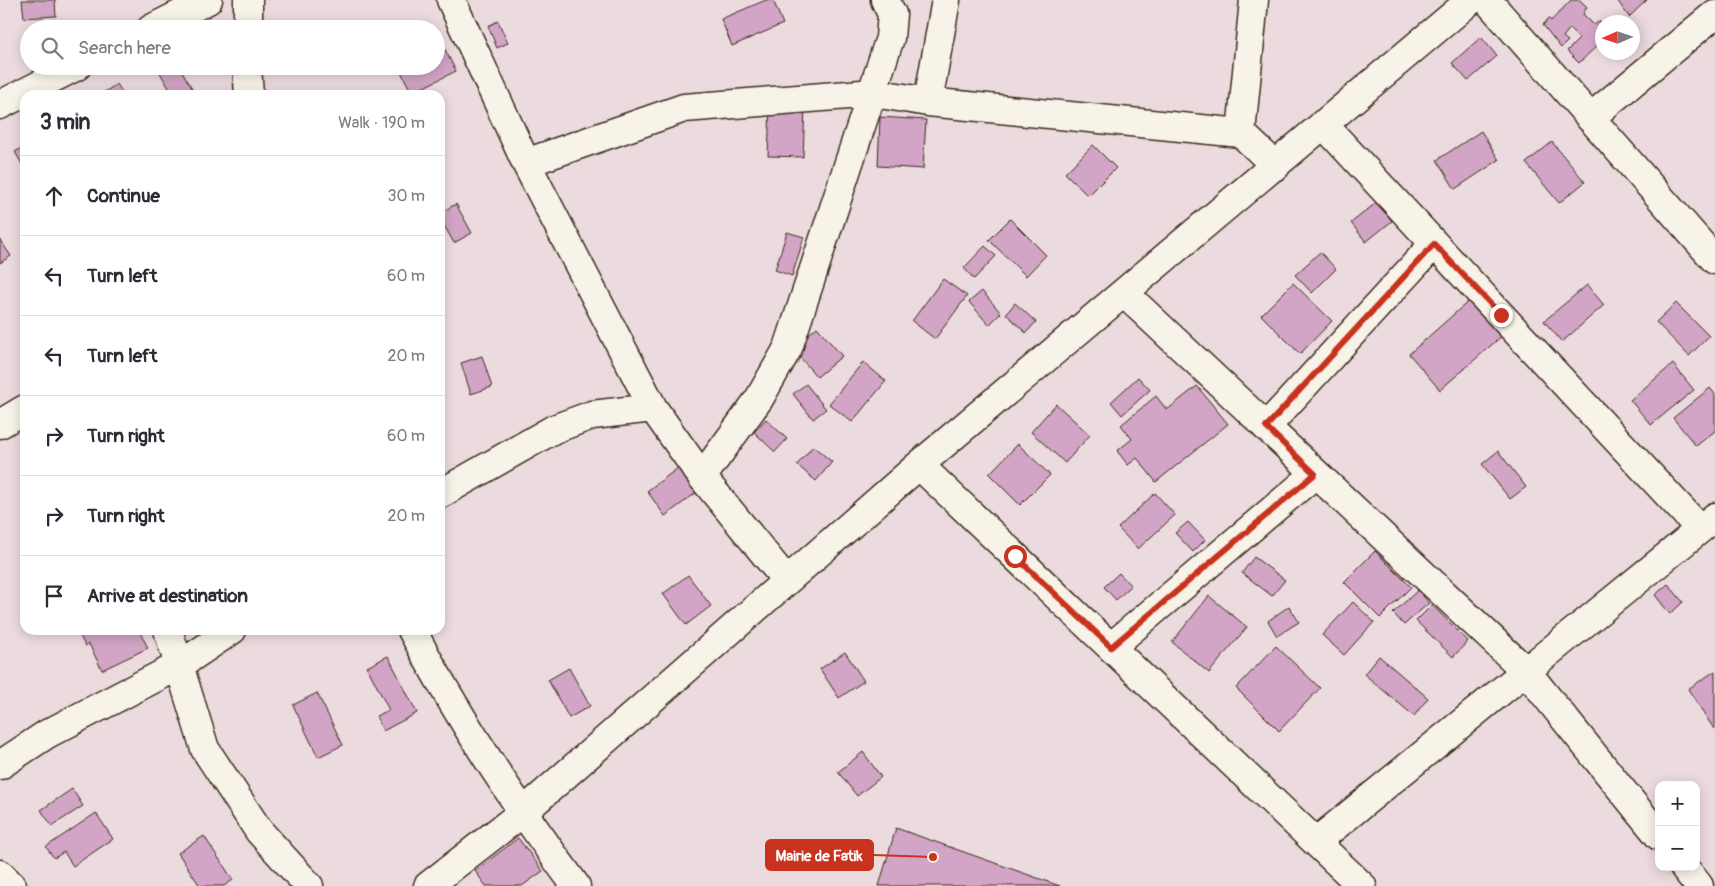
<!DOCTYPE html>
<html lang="en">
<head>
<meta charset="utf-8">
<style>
	:root { --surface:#fff; --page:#f2f2f3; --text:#2b2b33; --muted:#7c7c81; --line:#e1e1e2 }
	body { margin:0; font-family:Pangolin,sans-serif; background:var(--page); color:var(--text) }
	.controls { position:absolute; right:15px; bottom:15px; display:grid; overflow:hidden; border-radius:10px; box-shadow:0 2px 12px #0003 }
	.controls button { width:45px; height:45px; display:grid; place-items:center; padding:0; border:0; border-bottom:1px solid var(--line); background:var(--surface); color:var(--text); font:25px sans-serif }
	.compass { position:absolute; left:1595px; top:15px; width:45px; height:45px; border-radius:50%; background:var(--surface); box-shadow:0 2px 12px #0003; rotate:267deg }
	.stop { position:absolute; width:15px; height:15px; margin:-11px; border:4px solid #c8321e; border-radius:50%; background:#fff }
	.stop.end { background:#c8321e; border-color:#fff; box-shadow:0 1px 5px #0008 }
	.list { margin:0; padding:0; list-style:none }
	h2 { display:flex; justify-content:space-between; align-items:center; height:65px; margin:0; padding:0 20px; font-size:21px }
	h2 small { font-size:16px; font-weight:400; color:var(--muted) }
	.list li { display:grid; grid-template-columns:32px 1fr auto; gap:15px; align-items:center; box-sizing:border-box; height:80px; padding:0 20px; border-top:1px solid var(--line) }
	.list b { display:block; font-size:19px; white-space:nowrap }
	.list em { font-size:16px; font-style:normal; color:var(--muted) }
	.icon { flex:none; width:28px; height:28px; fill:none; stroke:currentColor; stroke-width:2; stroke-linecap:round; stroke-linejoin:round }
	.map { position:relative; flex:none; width:1715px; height:886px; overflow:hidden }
	.search { position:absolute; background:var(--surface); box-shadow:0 2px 12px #0003; left:20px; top:20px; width:425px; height:55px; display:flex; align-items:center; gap:12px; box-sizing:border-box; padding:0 18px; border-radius:28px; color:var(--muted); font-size:19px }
	.panel { position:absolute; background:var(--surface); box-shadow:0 2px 12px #0003; left:20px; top:90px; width:425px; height:545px; border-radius:15px }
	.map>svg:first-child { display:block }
	.building { fill:#d2a4c5; stroke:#3b2a1e }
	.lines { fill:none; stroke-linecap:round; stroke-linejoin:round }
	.minor-casing { stroke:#3b2a1e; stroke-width:31 }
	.tertiary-casing { stroke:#3b2a1e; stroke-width:31 }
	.minor { stroke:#f7f3e8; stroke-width:28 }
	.tertiary { stroke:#f7f3e8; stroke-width:28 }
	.route { stroke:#c8321e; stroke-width:6 }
	.leader { fill:none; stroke:#c8321e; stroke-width:2 }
	.callout-dot { fill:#c8321e; stroke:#f7f3e8; stroke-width:2 }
	.callout { fill:#c8321e; stroke:#c8321e; stroke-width:2 }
	.callout-label { font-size:15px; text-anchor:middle; font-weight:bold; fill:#fff }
</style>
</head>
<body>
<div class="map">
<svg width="1715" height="886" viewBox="0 0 1715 886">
	<rect width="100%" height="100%" fill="#ecdbde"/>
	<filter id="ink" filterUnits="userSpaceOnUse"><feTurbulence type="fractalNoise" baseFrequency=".02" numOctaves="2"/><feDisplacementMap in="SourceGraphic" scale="10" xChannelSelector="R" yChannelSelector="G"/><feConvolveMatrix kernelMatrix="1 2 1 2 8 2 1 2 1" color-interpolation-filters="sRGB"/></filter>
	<g filter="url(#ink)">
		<path class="building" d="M22,0h33l1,16 -32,2z
			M766,0h7l10,24 -51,22 -11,-27z
			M1571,0h9l7,7 -4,7 11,11 6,-4 2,3v17l-23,22 -12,-12 12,-12 -9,-11 -7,9 5,4 -7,7 -18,-23 6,-7 2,3z
			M1617,0h30l-18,17z
			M498,21l10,22 -11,5 -9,-22z
			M1481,37l16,19 -29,25 -16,-18z
			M442,44l14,27 -44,22 -14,-27h38v-19z
			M167,66h12l14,24 -10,5h-10l-14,-24z
			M117,84l7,11h-24z
			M770,106l35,1 -2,50 -35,-1z
			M880,117l46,3 -3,49 -45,-3z
			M1481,131l18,29 -44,29 -18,-29z
			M1552,142l33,40 -26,21 -33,-40z
			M1093,145l23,23 -28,28 -23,-23z
			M25,146v23l-10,-17z
			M1377,202l15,19 -26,21 -15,-19z
			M456,204l16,29 -18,10 -14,-25v-5z
			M1010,219l36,36 -20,21 -37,-36z
			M787,232l17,5 -12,39 -17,-6z
			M0,240l11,16 -11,7z
			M985,246l11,10 -22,23 -10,-11z
			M1320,252l16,17 -24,24 -17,-18z
			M943,279l24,17 -32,43 -23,-18z
			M1293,283l39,38 -32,33 -39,-39z
			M1587,285l17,20 -42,37 -18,-21z
			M982,291l19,22 -12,12 -20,-23z
			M1471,299l32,36 -63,55 -31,-36z
			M1015,303l21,19 -10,11 -20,-19z
			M1676,303l33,33 -20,20 -33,-34z
			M817,327l25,29 -25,21 -25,-29z
			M482,356l10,31 -21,7 -10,-31z
			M863,362l23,19 -34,41 -23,-18z
			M1673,364l21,26 -43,35 -21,-25z
			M1138,377l12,13 -28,25 -11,-13z
			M806,384l20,25 -13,10 -20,-25z
			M1197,386l31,38 -72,58 -19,-24 -9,7 -11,-14 15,-12 -11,-14 35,-29 11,14z
			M1710,388l5,6v37l-19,15 -23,-28z
			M1056,404l34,31 -25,28 -34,-31z
			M766,419l21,20 -12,13 -21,-20z
			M1018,444l32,31 -30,30 -31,-31z
			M813,446l19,16 -16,19 -19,-16z
			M1498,451l28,36 -16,12 -28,-35z
			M678,468l18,25 -31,23 -18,-25z
			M1155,493l20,22 -37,34 -20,-21z
			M1188,522l17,18 -12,12 -18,-19z
			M1375,551l36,36 -31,31 -36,-36z
			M1254,557l31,23 -13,16 -30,-23z
			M1119,573l12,13 -15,14 -12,-13z
			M688,575l23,31 -25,19 -23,-31z
			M1668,584l15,18 -13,12 -15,-19z
			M1418,590l11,13 -25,22 -11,-12z
			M1209,596l38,31 -38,46 -37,-31z
			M1353,602l21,20 -30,33 -22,-20z
			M1432,605l36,36 -15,16 -37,-36z
			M1289,606l10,16 -22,14 -9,-15z
			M77,630h62l9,18 -46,22 -13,-26 -4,2z
			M1276,646l44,42 -41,43 -43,-43z
			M845,652l19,29 -25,17 -19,-29z
			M388,656l29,57 -34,18 -7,-15 13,-6 -22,-43z
			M1379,656l49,42 -14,18 -50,-42z
			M569,668l21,38 -21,12 -21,-38z
			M1715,671v57l-1,1 -26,-40z
			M317,693l26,52 -25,12 -25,-52z
			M863,752l18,25 -24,19 -19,-24z
			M72,789l11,17 -31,20 -11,-16z
			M96,813l17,26 -40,27 -9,-14 -10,6 -8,-11z
			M896,828l164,58h-181z
			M204,836l29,44 -9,6h-24l-22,-33z
			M518,838l25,33 -21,15h-36l-11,-15z"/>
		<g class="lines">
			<g class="minor-casing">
				<path id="minor" d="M451,0l75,163 127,245 49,69 84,103
					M1487,0l228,260
					M151,29l57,-29
					M928,102l18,-102
					M0,105l77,-39
					M1590,118l125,-104
					M1323,124l377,405
					M1241,133l13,-133
					M526,163l158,-55 190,-15 54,9 313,31 35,33
					M1124,293l402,378 133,165
					M0,424l25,-15
					M1266,427l168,-183
					M919,465l443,421
					M702,477l57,-78 29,-51 102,-310 2,-24 -7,-14
					M440,494l114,-65 38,-14 61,-7
					M168,630l37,119 54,82 50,55
					M1111,647l204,-173
					M0,765l47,-31 133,-69 52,-35
					M1317,841l398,-324
					M1684,867l15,19
					M0,874l12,12
					M428,886l94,-73 397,-348 552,-465"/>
			</g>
			<g class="tertiary-casing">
				<path id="tertiary" d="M248,29v-29
					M247,66l2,29
					M412,630c47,90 104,175 164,256"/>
			</g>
			<use href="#minor" class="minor"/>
			<use href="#tertiary" class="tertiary"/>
		</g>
	</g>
	<g class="lines" filter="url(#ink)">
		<path class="route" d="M1015,556l96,91 204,-173 -49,-47 168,-183 67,71"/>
	</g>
	<path class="leader" d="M933 857L873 855"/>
	<circle class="callout-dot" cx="933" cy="857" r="5"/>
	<rect class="callout" x="766" y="840" width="107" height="30" rx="5"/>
	<g class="callout-label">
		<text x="819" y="861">Mairie de Fatik</text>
	</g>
</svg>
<div class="controls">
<button>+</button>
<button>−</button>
</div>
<svg class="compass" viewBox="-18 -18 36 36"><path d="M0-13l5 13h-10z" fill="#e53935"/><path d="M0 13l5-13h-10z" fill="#7c7c81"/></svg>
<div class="stop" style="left:1015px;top:556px"></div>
<div class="stop end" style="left:1501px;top:315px"></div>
<div class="search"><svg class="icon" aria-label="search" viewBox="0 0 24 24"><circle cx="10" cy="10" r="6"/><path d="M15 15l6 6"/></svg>Search here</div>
<section class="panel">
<h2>3 min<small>Walk · 190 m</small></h2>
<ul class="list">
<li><svg class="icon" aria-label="ahead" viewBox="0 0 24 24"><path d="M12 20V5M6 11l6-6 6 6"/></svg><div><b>Continue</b></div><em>30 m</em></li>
<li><svg class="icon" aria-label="left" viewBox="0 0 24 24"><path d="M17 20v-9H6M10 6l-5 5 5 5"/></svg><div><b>Turn left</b></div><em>60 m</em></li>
<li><svg class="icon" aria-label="left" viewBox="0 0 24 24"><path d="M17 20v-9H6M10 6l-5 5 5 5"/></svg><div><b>Turn left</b></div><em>20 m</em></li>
<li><svg class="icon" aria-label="right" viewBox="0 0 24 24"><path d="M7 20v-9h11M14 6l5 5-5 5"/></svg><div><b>Turn right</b></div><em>60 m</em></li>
<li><svg class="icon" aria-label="right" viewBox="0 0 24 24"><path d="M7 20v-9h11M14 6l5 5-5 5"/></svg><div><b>Turn right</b></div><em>20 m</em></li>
<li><svg class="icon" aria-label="arrive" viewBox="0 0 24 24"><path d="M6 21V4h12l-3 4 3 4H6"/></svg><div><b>Arrive at destination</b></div></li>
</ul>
</section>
</div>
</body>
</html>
